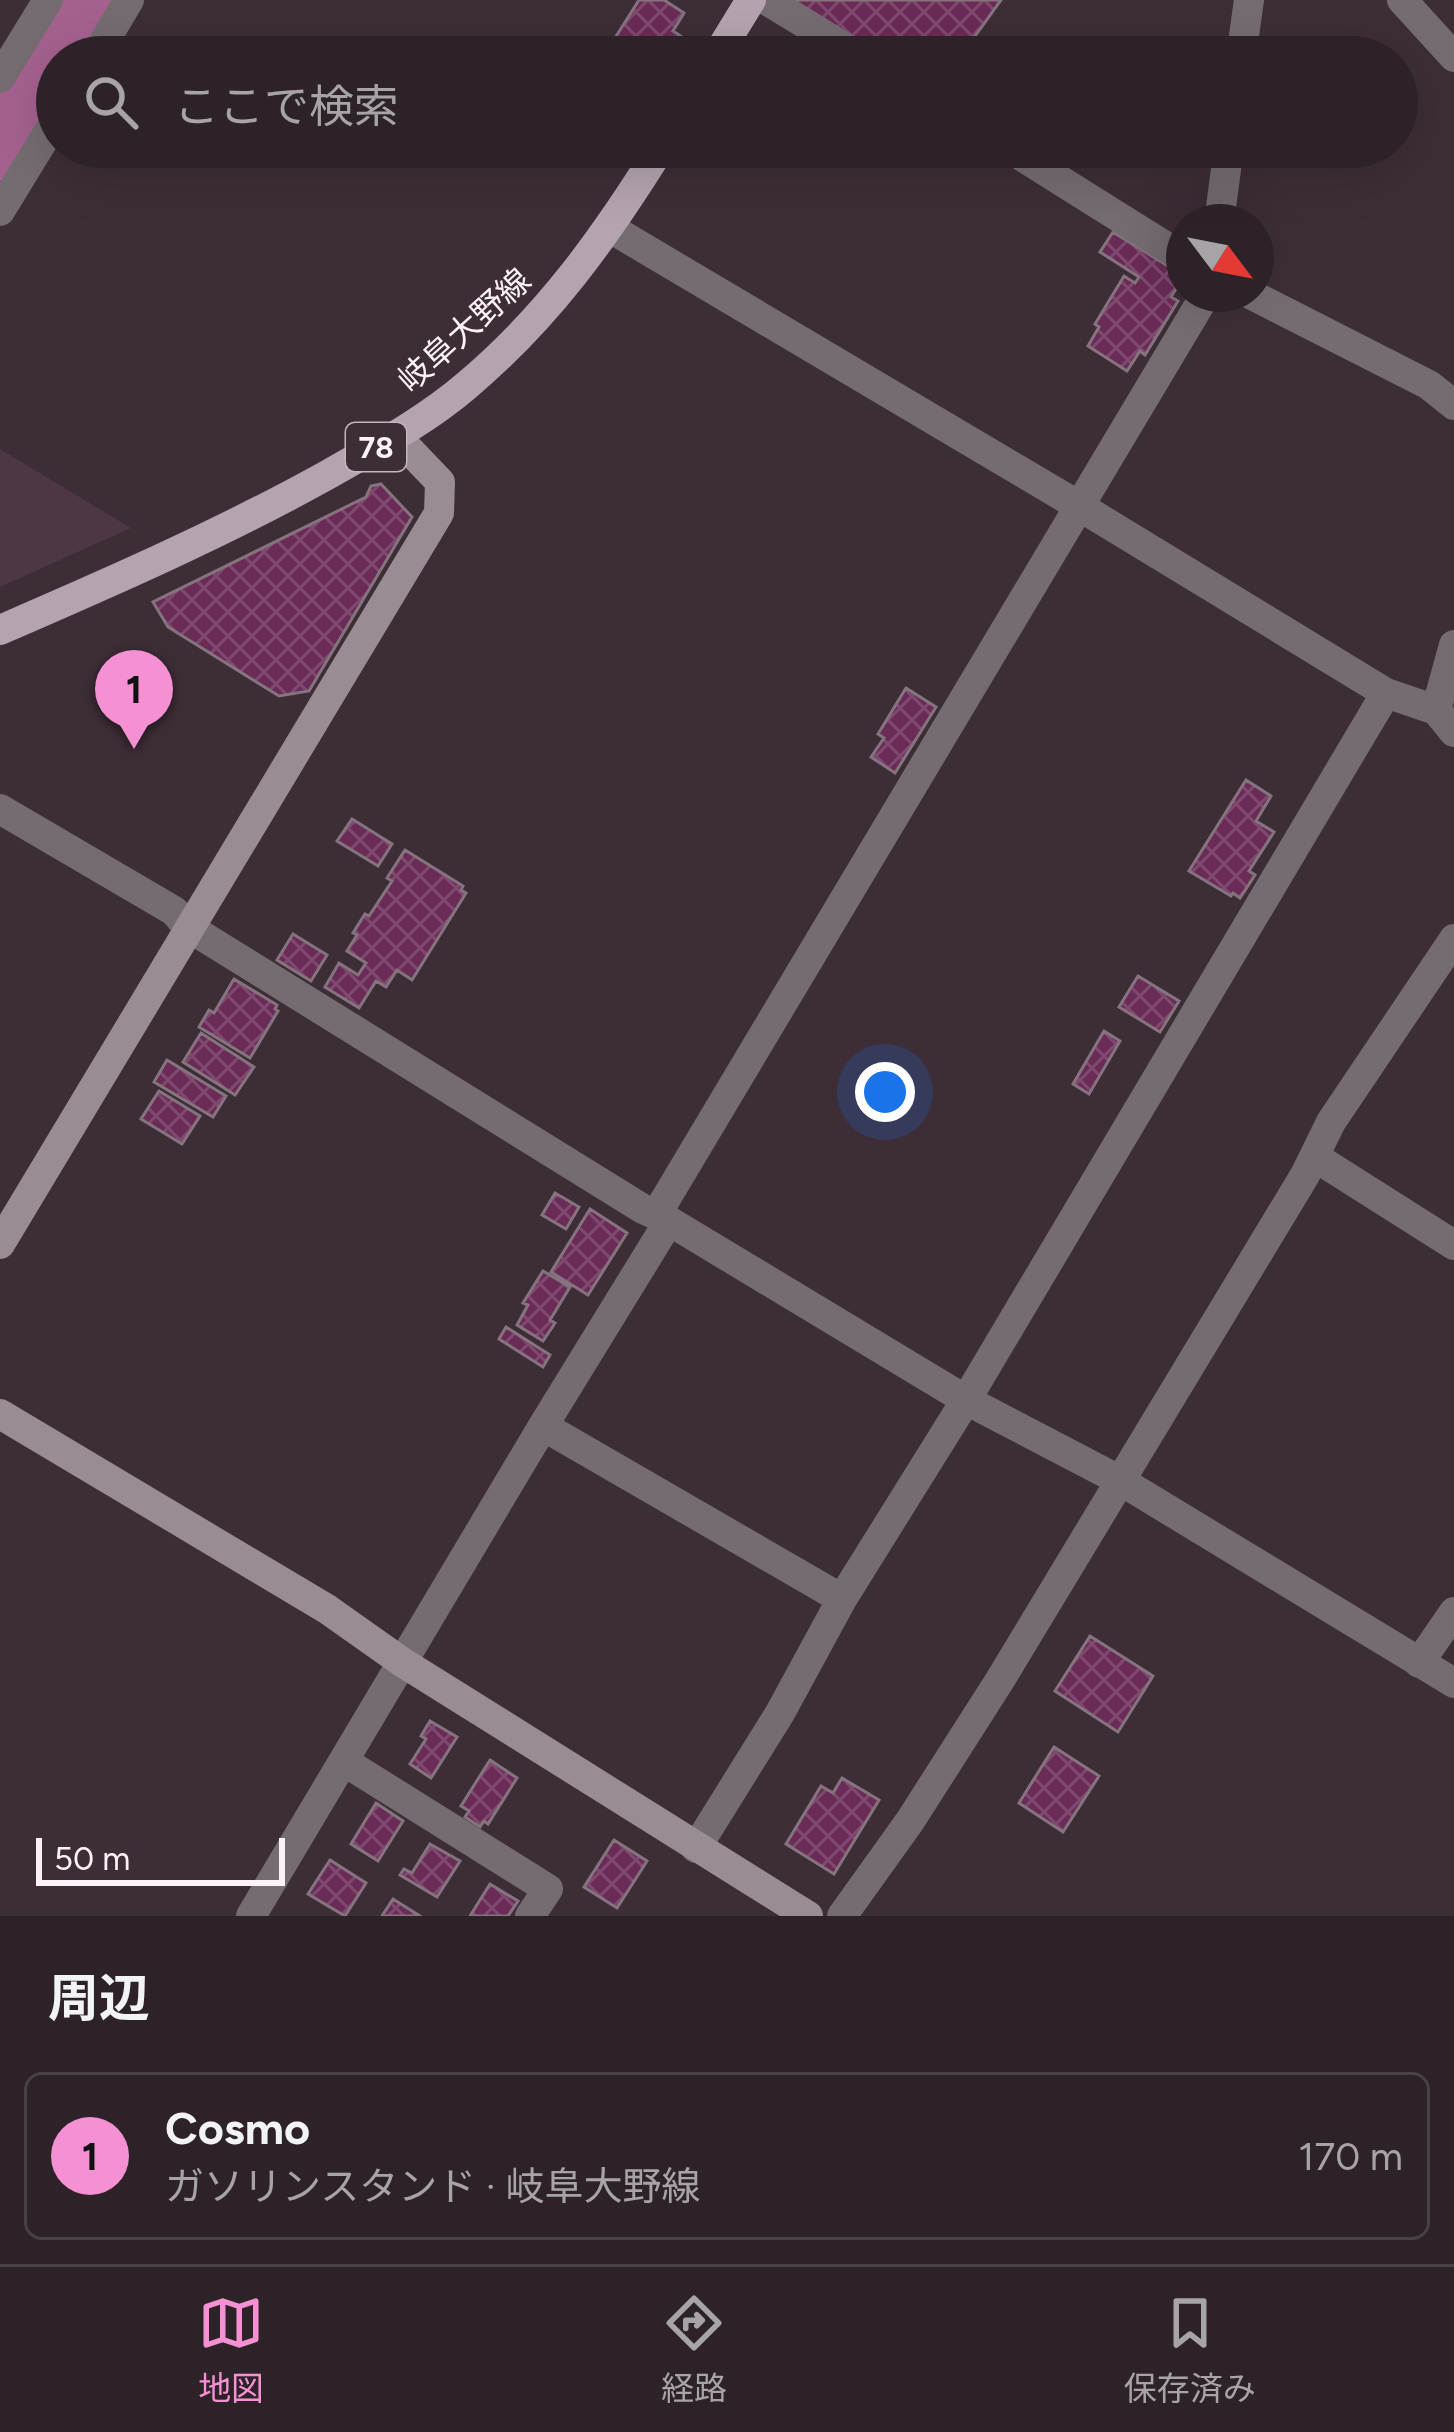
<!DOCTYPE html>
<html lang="ja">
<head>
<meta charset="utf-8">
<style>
	:root { --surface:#2e2229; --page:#3a2f35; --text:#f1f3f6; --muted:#a7a4a8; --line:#493f46; --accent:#f591d3 }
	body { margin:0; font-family:Figtree,"Noto Sans JP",sans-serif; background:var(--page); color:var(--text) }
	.compass { position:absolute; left:1166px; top:204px; width:108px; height:108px; border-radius:50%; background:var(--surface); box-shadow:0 12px 48px #0002; rotate:122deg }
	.scale { position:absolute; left:36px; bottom:30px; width:249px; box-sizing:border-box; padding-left:12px; border:6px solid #fcf1f7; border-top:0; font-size:33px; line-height:42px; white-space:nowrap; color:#fcf1f7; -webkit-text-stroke:9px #3d2d37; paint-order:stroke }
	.you { position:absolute; left:885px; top:1092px; width:42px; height:42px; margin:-30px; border:9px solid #fff; border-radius:50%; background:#1a73e8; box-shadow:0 0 0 18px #1a73e833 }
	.badge { display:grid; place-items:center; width:78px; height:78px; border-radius:50%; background:var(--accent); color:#111; font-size:39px; font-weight:700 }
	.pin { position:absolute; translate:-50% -99px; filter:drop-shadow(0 3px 6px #0008) }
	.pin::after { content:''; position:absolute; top:63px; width:42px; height:36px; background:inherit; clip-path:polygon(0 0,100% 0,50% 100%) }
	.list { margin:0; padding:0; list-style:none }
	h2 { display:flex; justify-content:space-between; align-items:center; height:156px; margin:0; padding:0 48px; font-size:51px }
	h2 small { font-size:39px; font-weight:400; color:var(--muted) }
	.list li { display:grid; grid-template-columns:78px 1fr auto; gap:36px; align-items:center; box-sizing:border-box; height:168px; margin:0 24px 24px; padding:0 24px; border:3px solid var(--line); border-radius:18px }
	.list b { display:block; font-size:45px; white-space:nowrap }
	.list p { margin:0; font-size:39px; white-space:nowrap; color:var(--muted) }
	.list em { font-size:39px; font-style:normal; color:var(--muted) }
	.icon { flex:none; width:66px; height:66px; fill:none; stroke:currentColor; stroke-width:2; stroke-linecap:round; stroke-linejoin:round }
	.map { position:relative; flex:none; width:1454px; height:1916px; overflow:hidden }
	.search { position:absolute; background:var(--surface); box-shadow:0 12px 48px #0002; left:36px; right:36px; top:36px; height:132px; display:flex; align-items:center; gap:30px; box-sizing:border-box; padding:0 42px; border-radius:66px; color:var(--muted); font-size:45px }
	.sheet { height:348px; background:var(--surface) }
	nav { display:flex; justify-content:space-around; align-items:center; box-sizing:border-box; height:168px; border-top:3px solid var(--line); background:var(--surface); font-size:33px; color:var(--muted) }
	nav a { display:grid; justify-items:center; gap:6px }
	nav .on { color:var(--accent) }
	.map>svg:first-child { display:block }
	.built { fill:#4d3745 }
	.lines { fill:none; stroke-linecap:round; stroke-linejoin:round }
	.river { stroke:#a5618e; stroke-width:60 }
	.building { fill:url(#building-cross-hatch); stroke:#85737e; stroke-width:3 }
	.street { stroke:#746c71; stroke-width:30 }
	.secondary { stroke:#998c94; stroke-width:30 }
	.primary { stroke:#b5a4af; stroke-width:30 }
	.labels { text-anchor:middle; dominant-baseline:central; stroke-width:9; stroke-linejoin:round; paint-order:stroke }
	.shield { fill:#3d2d37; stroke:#c3b6bd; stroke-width:3 }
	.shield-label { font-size:30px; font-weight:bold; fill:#fcf1f7 }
	.street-label { font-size:33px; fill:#fcf1f7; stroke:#3d2d37 }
</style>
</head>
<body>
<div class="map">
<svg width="1454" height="1916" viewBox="0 0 1454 1916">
	<defs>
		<pattern id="building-cross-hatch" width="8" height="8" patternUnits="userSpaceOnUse" patternTransform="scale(3)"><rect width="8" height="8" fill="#6a2b57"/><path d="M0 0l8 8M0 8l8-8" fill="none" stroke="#804a70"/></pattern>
	</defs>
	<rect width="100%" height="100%" fill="#3d2d37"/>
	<path class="built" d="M0,449l35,21 96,58 -131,59z"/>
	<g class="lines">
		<path class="river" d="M0,151l91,-151"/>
	</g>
	<path class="building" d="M639,0h25l20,13 -11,18 12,8 -11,18h-29l-30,-19z
		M793,0h208l-41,57h-75z
		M1113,232l71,44 -13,21 7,4 -33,54 -5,-4 -13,20 -39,-25 11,-19 -4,-3 29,-48 11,7 4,-6 -39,-25z
		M381,484l31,33 -103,174 -30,5 -111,-69 -15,-25 213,-105 5,-11z
		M906,688l30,19 -41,66 -24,-16 13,-19 -6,-4z
		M1246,780l25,16 -15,25 18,11 -25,39 6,4 -15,23 -7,-5 -2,3 -42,-25z
		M352,819l40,25 -14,22 -41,-25z
		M405,850l58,36 -2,4 5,3 -54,87 -15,-10 -11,17 -10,-6 -17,27 -34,-21 14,-24 19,12 8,-12 -19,-12 10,-16 -4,-2 12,-19 4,2 23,-35 -5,-3z
		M293,934l34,21 -16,26 -34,-21z
		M1138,976l41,25 -19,31 -41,-25z
		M234,979l43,26 -2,4 3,2 -28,47 -51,-31 10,-17 5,3z
		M1104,1031l16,10 -31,53 -16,-10z
		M201,1033l53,34 -19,28 -52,-33z
		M167,1060l59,36 -13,21 -59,-35z
		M159,1091l41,25 -18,28 -41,-25z
		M555,1193l24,14 -13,22 -24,-14z
		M590,1209l37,24 -39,62 -37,-23z
		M543,1271l27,16 -20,33 5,3 -12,18 -26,-16 11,-20 -5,-2z
		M506,1327l44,28 -7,12 -44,-28z
		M1090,1636l63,40 -35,56 -63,-41z
		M430,1721l27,16 -26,41 -21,-14 16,-25 -5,-3z
		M1054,1747l45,29 -36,56 -44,-29z
		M490,1760l27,18 -29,46 -4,-3 -4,6 -15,-10 4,-6 -8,-5z
		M842,1778l37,22 -45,74 -48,-30 35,-58 12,7z
		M376,1803l27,18 -25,40 -27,-17z
		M614,1840l33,21 -30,47 -33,-21z
		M430,1844l30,17 -23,36 -37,-22 4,-6 8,4z
		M330,1860l36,23 -21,33 -37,-22z
		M490,1884l28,17 -10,15h-38z
		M393,1899l27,17h-38z"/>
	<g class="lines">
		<path class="street" d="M766,0l94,57
			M1402,0l52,57
			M95,57l34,-57
			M1241,57l8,-57
			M0,78l48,-78
			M1007,147l177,111
			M0,211l57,-93
			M1219,222l10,-75
			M610,228l469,278 307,187 50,17 18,22
			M1250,294l179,91 25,20
			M1436,710l18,-65
			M0,809l174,102 14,16 455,282 26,12 297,179 155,81 333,202
			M1315,1157l139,88
			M656,1215l550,-921
			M543,1426l299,173
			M1419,1663l35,-51
			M345,1762l203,127 -18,27
			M696,1848l84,-135 62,-114 124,-199 420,-707
			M251,1916l292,-490 126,-205
			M842,1916l68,-95 90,-141 305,-505 26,-53 123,-183"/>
		<path class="secondary" d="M0,1244l439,-731 1,-31 -44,-46
			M0,1414l327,195 75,53 406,254"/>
		<path class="primary" d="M716,57l35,-57
			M0,630c111,-48 223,-97 329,-156 47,-27 96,-53 137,-88 82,-69 139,-149 195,-239"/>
	</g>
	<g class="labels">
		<rect class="shield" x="346" y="423" width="60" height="48" rx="9"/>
		<g class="shield-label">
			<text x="376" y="447">78</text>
		</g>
		<g class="street-label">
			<text transform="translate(464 330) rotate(-42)">岐阜大野線</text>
		</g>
	</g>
</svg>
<svg class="compass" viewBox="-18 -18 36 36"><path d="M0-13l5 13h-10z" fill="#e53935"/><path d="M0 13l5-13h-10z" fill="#a7a4a8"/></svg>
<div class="scale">50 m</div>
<div class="you"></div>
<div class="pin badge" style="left:134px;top:749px">1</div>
<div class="search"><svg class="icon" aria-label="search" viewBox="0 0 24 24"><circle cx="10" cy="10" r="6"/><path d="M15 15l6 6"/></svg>ここで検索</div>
</div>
<section class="sheet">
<h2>周辺<small></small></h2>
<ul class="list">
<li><span class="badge">1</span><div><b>Cosmo</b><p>ガソリンスタンド · 岐阜大野線</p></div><em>170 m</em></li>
</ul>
</section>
<nav>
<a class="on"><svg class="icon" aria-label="map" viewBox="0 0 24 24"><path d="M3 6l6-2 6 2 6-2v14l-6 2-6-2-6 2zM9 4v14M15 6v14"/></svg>地図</a>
<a><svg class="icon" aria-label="directions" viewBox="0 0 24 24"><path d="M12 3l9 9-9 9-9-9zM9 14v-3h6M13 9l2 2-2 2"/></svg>経路</a>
<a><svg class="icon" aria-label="saved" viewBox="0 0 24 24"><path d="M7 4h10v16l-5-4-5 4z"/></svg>保存済み</a>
</nav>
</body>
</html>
